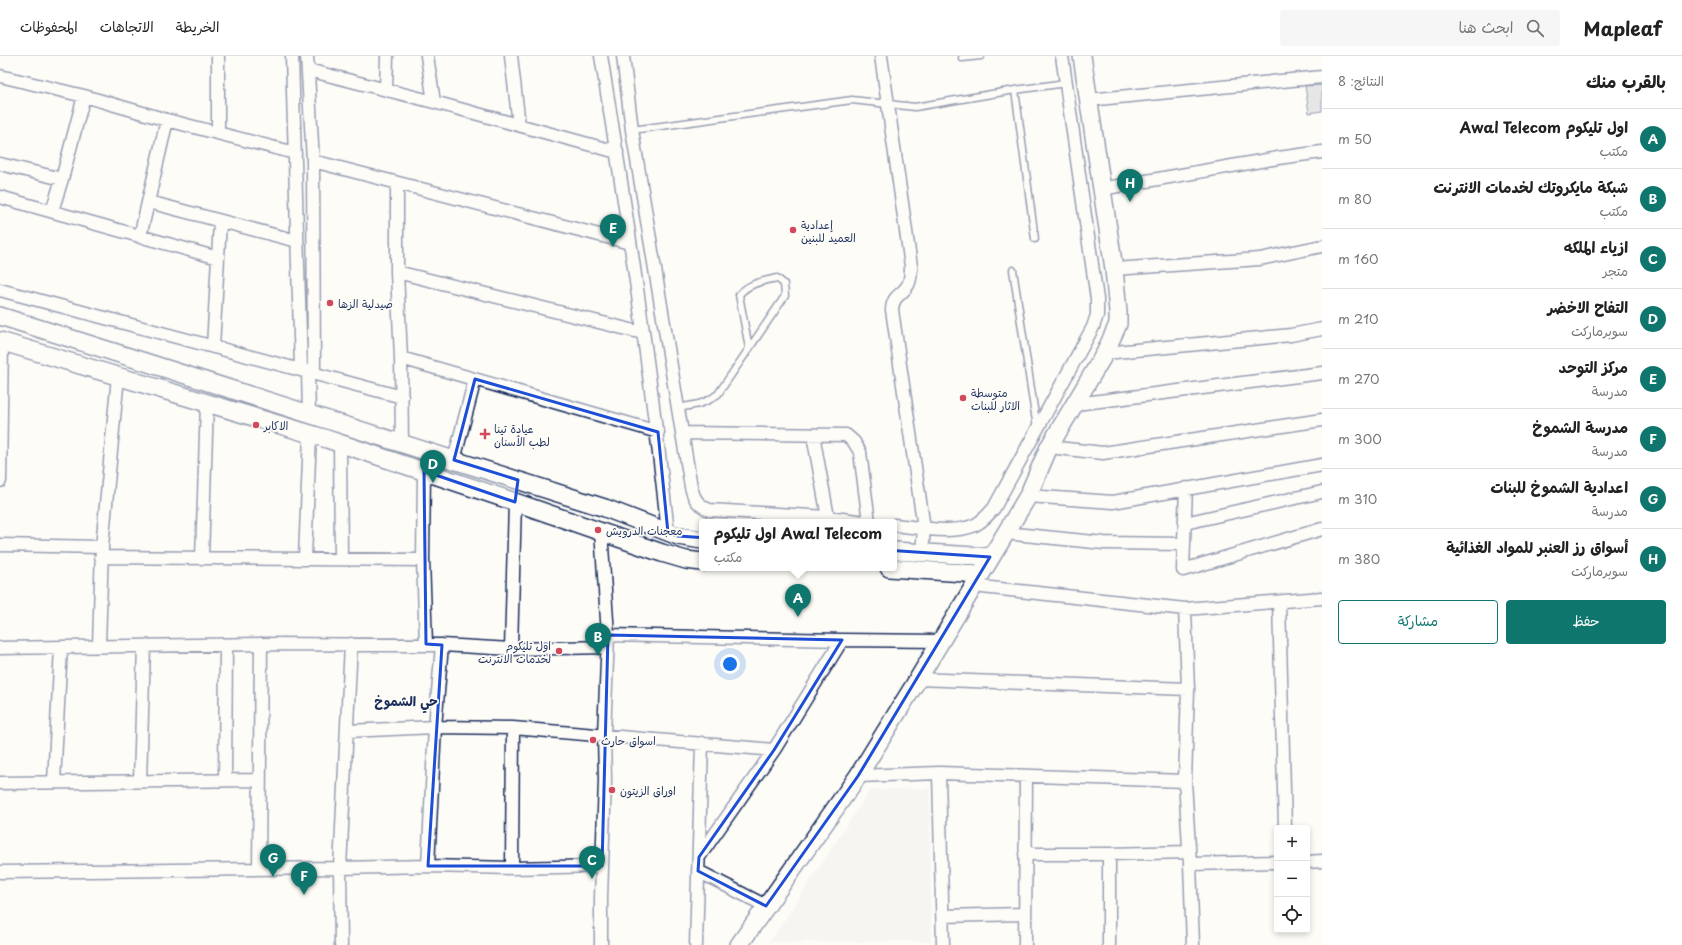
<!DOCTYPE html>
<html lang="ar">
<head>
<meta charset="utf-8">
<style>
	:root { --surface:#fff; --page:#f6f6f6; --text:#222; --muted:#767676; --line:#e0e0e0; --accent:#0f766e }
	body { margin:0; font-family:"Playpen Sans","Playpen Sans Arabic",sans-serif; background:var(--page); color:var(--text); direction:rtl }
	.controls { position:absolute; right:12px; bottom:12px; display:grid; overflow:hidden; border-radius:4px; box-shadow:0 2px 6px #0003 }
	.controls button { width:36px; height:36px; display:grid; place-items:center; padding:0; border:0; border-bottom:1px solid var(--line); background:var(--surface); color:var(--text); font:20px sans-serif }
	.you { position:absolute; left:730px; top:608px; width:14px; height:14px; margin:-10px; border:3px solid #fff; border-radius:50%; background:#1a73e8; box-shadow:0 0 0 6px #1a73e833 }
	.badge { display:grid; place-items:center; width:26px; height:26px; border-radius:50%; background:var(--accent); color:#fff; font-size:13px; font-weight:700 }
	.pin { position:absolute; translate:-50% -33px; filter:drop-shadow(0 1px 2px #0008) }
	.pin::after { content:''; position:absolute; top:21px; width:14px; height:12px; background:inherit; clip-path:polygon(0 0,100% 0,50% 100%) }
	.popup { position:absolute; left:699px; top:463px; width:198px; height:52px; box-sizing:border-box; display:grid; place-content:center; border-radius:4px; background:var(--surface); filter:drop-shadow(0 1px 3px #0005); font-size:13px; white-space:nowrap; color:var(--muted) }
	.popup b { font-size:15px; color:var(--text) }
	.popup::after { content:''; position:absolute; left:50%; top:100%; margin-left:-8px; border:8px solid transparent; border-top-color:var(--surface) }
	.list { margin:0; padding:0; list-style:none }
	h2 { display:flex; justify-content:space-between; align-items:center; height:52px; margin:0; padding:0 16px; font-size:17px }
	h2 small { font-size:13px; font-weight:400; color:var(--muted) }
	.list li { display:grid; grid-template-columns:26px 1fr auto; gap:12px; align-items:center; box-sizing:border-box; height:60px; padding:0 16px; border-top:1px solid var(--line) }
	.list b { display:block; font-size:15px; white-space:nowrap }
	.list p { margin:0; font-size:13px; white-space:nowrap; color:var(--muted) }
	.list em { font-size:13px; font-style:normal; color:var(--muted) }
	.actions { display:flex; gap:8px; padding:12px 16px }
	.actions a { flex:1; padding:9px 0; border:1px solid var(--accent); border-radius:4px; text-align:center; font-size:14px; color:var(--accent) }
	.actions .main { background:var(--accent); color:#fff }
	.icon { flex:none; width:22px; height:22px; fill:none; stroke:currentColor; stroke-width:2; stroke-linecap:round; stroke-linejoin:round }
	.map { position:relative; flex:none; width:1322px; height:889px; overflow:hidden; direction:ltr }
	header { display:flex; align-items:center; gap:24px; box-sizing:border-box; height:56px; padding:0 20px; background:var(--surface); border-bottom:1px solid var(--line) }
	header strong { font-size:19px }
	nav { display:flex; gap:22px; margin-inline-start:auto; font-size:14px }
	.search { width:280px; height:36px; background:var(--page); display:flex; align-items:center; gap:10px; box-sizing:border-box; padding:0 14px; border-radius:4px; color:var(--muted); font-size:15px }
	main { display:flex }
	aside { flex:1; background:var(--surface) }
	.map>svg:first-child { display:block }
	.built { fill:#edeeec }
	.building { fill:#c9ccd3; stroke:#1b2f5e }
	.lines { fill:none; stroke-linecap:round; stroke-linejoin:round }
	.lane-casing { stroke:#1b2f5e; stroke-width:9 }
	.street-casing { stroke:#1b2f5e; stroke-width:15 }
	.secondary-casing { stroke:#1b2f5e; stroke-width:20 }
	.lane { stroke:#fdfcf7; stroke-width:6 }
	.street { stroke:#fdfcf7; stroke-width:12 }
	.secondary { stroke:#fdfcf7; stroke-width:17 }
	.marked { fill:none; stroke:#1d4ed8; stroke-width:3; stroke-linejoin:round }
	.poi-dot { fill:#d1495b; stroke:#fdfcf7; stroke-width:1.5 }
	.labels { text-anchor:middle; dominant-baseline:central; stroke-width:3.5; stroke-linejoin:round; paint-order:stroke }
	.poi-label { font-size:11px; fill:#1b2f5e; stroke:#fdfcf7; text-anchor:start }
	.quarter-label { font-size:13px; font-weight:bold; fill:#1b2f5e; stroke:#fdfcf7 }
</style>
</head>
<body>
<header>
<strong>Mapleaf</strong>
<div class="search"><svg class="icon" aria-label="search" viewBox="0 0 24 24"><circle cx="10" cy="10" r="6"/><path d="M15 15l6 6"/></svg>ابحث هنا</div>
<nav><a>الخريطة</a><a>الاتجاهات</a><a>المحفوظات</a></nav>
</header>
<main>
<aside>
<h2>بالقرب منك<small>النتائج: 8</small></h2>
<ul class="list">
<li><span class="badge">A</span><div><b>اول تليكوم Awal Telecom</b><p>مكتب</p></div><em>50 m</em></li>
<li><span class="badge">B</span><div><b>شبكة مايكروتك لخدمات الانترنت</b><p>مكتب</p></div><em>80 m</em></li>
<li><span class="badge">C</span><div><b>ازياء الملكه</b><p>متجر</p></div><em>160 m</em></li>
<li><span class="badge">D</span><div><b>التفاح الاخضر</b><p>سوبرماركت</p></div><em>210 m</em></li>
<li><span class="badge">E</span><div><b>مركز التوحد</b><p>مدرسة</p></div><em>270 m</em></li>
<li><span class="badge">F</span><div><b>مدرسة الشموخ</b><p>مدرسة</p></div><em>300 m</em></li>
<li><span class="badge">G</span><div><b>اعدادية الشموخ للبنات</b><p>مدرسة</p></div><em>310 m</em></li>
<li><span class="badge">H</span><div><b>أسواق رز العنبر للمواد الغذائية</b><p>سوبرماركت</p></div><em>380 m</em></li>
</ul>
<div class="actions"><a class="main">حفظ</a><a>مشاركة</a></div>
</aside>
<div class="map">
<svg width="1322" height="889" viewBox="0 0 1322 889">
	<rect width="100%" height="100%" fill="#fdfcf7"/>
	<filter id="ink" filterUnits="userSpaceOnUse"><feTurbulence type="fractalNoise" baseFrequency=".025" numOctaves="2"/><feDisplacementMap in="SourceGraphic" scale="8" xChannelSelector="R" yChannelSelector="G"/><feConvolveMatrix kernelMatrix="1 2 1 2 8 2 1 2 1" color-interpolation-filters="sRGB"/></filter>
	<g filter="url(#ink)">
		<path class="built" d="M930,732l1,153 -161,1 100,-152z"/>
		<path class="building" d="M1322,29v26l-13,2 -4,-27z"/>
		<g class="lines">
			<g class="lane-casing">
				<path id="lane" d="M962,2l19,-2
					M1015,34l20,149
					M632,74l220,-30 63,7 100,-17 51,-7
					M1013,214l24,158
					M678,352l21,-4 10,-4 9,-6 67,-98 -1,-12 -7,-6c-13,3 -29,5 -38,17l10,53"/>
			</g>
			<g class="street-casing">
				<path id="street" d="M218,0v77
					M292,0l9,314
					M307,0l6,105 1,212
					M427,0l7,46
					M511,0l8,69
					M601,0c26,158 50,317 67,477
					M623,0l9,74 59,357c3,12 6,17 18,23l119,7 36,5
					M881,0l30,210c0,6 0,13 -3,19 -6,11 -15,9 -16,25l32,218 -2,25
					M308,14l126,32 183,50
					M0,20l84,20 83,24 128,33
					M386,34l1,-34
					M1088,44l234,-23
					M313,105l317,82
					M0,108l62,15
					M397,127v89l4,86 1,86
					M1101,133l177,-31 44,-6
					M0,141l218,61
					M149,146l148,39
					M52,155l10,-32 22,-83
					M140,181l27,-117
					M1114,213l146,-10 62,-13
					M397,216l246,61
					M0,234l402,107
					M213,291l7,-125
					M1105,297l186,-18 31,-6
					M401,302l257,74
					M308,315l1,43
					M1076,348l246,-31
					M682,377l164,2 8,7 6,10 9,70
					M813,379l15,82
					M340,388l1,115
					M1049,391l54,6 219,-33
					M454,404l21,-81
					M424,415l-1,89 3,84
					M0,425l2,-140
					M1186,432l-3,82 139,-41
					M1028,440l85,6 209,-37
					M1185,467l137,-31
					M894,469c24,2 59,10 81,0 8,-4 13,-10 19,-17l99,-181 4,-12v-16l-35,-243
					M1005,477l99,10 79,1
					M0,489l102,2
					M101,501l322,3
					M202,502l5,-155
					M305,502l5,-124
					M973,530l212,23 137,-11
					M1279,546l6,226
					M1185,553l3,80 -3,92 5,83 3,81
					M608,579l234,5 99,1
					M99,590l3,-99 16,-171
					M0,592l261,-4 181,1 69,4 96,-2
					M511,593l4,-147
					M918,623l270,10
					M348,675l87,-4 78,1 261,22
					M939,717l4,172
					M858,720l81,-3 246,8
					M225,724l1,-135
					M140,725l4,-135
					M54,726l7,-135
					M0,727l259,-3
					M1025,798h84l80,-2
					M699,801l75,-107 68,-110
					M1307,806l15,-1
					M1190,808l87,-2
					M428,810l7,-139 7,-82
					M512,812l1,-140
					M259,813l2,-225
					M698,815l68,35
					M0,816l340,-4 88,-2 84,2 90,-2
					M943,860l82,-2
					M341,889l-1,-77 11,-224
					M601,889v-48l4,-117 -1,-45 4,-100 -7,-104
					M696,889l6,-202
					M1025,889l1,-169
					M1109,889v-91"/>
			</g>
			<g class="secondary-casing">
				<path id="secondary" d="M0,260l605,192 73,28 24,4
					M0,285l327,98 188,63 147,51 24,7 16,2
					M894,495l96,6
					M889,512l91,6
					M739,889l119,-169 60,-97 110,-183 21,-49 56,-94 13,-29v-12l-4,-43 -32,-213"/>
			</g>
			<use href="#lane" class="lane"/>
			<use href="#street" class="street"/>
			<use href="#secondary" class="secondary"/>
		</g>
	</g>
	<path d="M0 0H1322V889H0ZM475,323l183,53 10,101 10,3 312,21 -132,219 -92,130 -68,-35 1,-14 75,-107 68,-110 -234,-5 -6,231h-174l14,-221 -16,-1 -2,-173 91,31 3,-22 -64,-20z" fill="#fdfcf7" fill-opacity=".55" fill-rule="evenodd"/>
	<path class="marked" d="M475,323l183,53 10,101 10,3 312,21 -132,219 -92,130 -68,-35 1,-14 75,-107 68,-110 -234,-5 -6,231h-174l14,-221 -16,-1 -2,-173 91,31 3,-22 -64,-20z"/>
	<g class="poi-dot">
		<circle cx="793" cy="174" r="4"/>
		<circle cx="330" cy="247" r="4"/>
		<circle cx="963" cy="342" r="4"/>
		<circle cx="256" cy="369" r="4"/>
		<path d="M483 372h4v4h4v4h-4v4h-4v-4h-4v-4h4z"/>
		<circle cx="598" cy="474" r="4"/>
		<circle cx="559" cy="595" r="4"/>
		<circle cx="593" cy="684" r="4"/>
		<circle cx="612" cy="734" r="4"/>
	</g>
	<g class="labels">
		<g class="poi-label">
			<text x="801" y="168">إعدادية<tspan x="801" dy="13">العميد للبنين</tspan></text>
			<text x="338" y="247">صيدلية الزها</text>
			<text x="971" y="336">متوسطة<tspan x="971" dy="13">الاثار للبنات</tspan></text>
			<text x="264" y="369">الاكابر</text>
			<text x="494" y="372">عيادة تينا<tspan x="494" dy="13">لطب الأسنان</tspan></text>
			<text x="606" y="474">معجنات الدرويش</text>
			<text x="551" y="589" text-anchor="end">اول تليكوم<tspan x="551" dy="13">لخدمات الانترنت</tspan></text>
			<text x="601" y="684">اسواق حارث</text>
			<text x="620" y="734">اوراق الزيتون</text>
		</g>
		<g class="quarter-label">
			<text x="406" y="644">حي الشموخ</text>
		</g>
	</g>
</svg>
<div class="controls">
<button>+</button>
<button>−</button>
<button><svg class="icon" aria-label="locate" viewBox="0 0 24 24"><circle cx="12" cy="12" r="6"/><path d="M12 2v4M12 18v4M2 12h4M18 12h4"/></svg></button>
</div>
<div class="you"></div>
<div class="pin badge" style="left:798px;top:561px">A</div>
<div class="popup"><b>اول تليكوم Awal Telecom</b>مكتب</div>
<div class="pin badge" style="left:598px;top:600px">B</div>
<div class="pin badge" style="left:592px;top:823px">C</div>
<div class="pin badge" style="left:433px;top:427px">D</div>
<div class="pin badge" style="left:613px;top:191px">E</div>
<div class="pin badge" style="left:304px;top:839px">F</div>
<div class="pin badge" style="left:273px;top:821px">G</div>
<div class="pin badge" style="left:1130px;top:146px">H</div>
</div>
</main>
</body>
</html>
